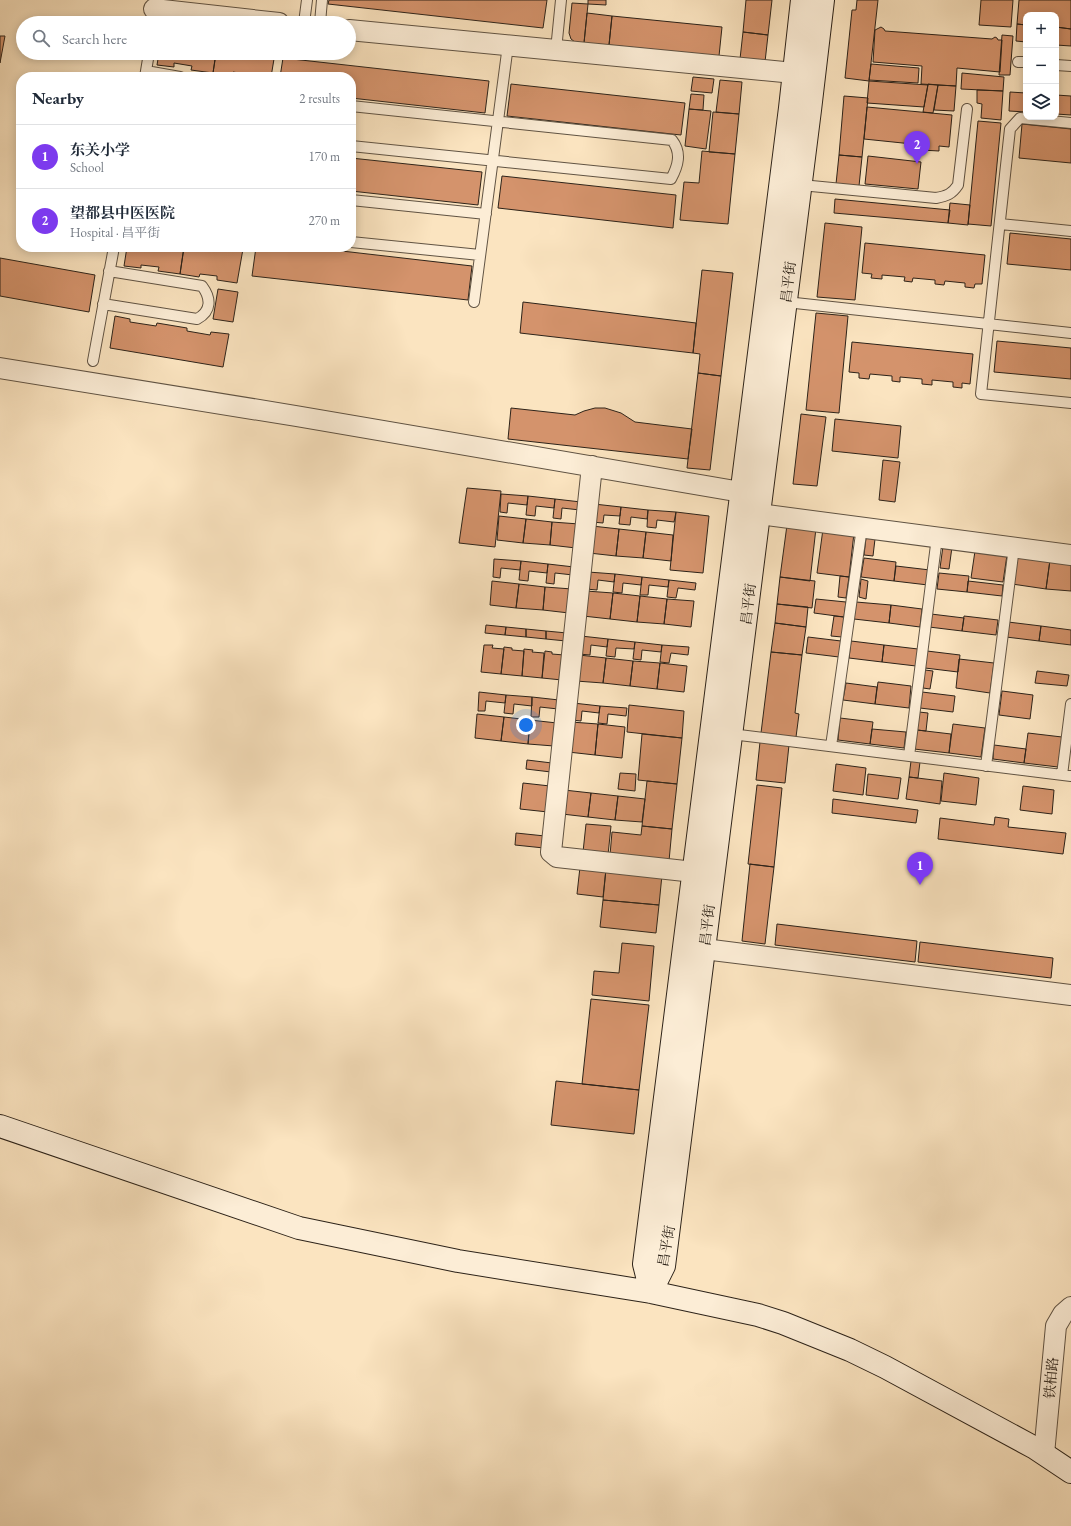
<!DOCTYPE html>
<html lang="en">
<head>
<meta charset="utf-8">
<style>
	:root { --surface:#fff; --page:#f6f6f7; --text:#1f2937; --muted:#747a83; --line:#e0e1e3; --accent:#7c3aed }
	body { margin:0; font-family:"EB Garamond","Noto Serif SC",serif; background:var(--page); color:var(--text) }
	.controls { position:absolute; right:12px; top:12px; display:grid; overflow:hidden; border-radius:8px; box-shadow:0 2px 10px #0003 }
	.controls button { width:36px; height:36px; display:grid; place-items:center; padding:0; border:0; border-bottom:1px solid var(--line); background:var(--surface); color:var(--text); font:20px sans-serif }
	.you { position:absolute; left:526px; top:725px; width:14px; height:14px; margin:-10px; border:3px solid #fff; border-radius:50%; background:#1a73e8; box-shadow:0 0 0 6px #1a73e833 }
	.badge { display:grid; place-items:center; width:26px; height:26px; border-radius:50%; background:var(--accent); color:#fff; font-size:13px; font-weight:700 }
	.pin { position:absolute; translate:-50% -33px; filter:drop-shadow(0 1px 2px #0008) }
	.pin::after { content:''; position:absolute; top:21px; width:14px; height:12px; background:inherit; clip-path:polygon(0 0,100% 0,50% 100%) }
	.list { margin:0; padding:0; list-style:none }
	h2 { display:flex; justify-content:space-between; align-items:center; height:52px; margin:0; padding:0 16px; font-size:17px }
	h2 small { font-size:13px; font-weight:400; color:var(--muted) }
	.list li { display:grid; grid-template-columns:26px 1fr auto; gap:12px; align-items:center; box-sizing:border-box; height:64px; padding:0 16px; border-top:1px solid var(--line) }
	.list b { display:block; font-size:15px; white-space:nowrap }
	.list p { margin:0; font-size:13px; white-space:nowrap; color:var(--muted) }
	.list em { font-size:13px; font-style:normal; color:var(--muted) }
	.icon { flex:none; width:22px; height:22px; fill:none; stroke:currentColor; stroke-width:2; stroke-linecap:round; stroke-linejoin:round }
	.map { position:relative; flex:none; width:1071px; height:1526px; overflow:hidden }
	.search { position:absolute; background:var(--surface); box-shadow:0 2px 10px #0003; left:16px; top:16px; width:340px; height:44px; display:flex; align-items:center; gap:10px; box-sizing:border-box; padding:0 14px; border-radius:22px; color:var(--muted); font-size:15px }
	.panel { position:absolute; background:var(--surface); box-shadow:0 2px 10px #0003; left:16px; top:72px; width:340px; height:180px; border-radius:16px }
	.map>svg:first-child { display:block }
	.building { fill:#d4936c; stroke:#2d2319 }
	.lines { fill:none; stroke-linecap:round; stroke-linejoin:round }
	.lane-casing { stroke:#605343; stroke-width:12 }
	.street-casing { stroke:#605343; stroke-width:22 }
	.secondary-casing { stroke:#2d2319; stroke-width:24 }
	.lane { stroke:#fcedd6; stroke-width:10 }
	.street { stroke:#fcedd6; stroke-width:20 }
	.secondary { stroke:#fcedd6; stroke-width:22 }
	.labels { text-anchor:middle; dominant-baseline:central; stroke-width:4; stroke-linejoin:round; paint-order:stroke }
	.street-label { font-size:14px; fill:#2d2319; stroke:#fcedd6 }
</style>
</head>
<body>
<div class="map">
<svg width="1071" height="1526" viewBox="0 0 1071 1526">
	<rect width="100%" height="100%" fill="#fbe4c0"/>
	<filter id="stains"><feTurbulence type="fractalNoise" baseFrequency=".005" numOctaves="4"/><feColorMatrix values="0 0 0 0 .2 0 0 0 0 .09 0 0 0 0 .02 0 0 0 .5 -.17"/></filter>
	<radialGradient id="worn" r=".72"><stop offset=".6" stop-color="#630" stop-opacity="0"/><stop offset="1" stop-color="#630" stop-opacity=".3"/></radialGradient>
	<path class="building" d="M329,0h218l-4,28 -215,-24z
		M588,0h18v5l-18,-1z
		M746,0h26l-4,35 -25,-3z
		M857,0h21l-9,81 -24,-3 7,-68h4z
		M981,0h32l-2,27 -32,-2z
		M1019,0h52v29l-15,-2v-12h-30v10l-9,-1z
		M572,3l16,1 -4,39 -9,-1 -4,-3 -2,-6z
		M587,13l25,3 -3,29 -25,-2z
		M612,16l110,11 -3,29 -110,-11z
		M1017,24l9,1v17l-10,-1z
		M881,27l3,2 1,2 107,8 3,-2 2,1 1,2h4l-2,32 -43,-4 -1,18 -35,-2 1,-18 -49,-4 2,-32z
		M1056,27l15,2v17l-15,-1z
		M743,32l25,3 -3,27 -25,-3z
		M1002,35l11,1 -3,39h-11z
		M0,36h5l-5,27z
		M159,53h57l-3,20 -22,-3 1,-4 -18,-3v4l-17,-2z
		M216,53h59l-4,24h-21v-2l-17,-3 -1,4 -19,-3z
		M283,58l206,23 -4,32 -134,-15v-21h-71z
		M871,64l48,4 -1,15 -49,-3z
		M962,73l42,4 -1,14 -42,-2z
		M693,77l21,2 -2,14 -21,-2z
		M720,80l22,2 -3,32 -23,-2z
		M869,81l59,4 -4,22 -57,-4z
		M511,84l174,19 -4,32 -174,-19z
		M928,84l10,1 -5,28 -10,-1z
		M938,85l18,1 -2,25 -20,-1z
		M977,90l26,1 -2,29 -20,-2 1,-14 -5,-1z
		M1010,92l16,1v19l-17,-1z
		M691,94l13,1 -1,15 -14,-1z
		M1056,95l15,1v19l-15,-1z
		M844,96l24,2 -6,59 -23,-2z
		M867,107l85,8 -3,32 -10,-1v5l-18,-1 1,-5 -58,-6z
		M689,109l22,2 -5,38 -21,-3z
		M713,112l26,2 -4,40 -26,-2z
		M978,121l23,2 -10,103 -23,-2z
		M1022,124l49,5v34l-52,-5z
		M702,151l33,3 -7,70 -48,-4 4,-38 15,1z
		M839,155l23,2 -3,29 -23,-2z
		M868,156l53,6 -3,27 -53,-5z
		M351,158l131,14 -4,33 -127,-14z
		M502,176l174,19 -3,33 -175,-20z
		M835,199l115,11 -2,13 -114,-10z
		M950,203l20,2 -2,20 -20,-2z
		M825,223l37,4 -7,73 -38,-3z
		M1010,233l61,6v31l-64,-6z
		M865,243l120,12 -3,29h-7l-1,4 -9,-1v-4l-20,-2 -1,4 -9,-1v-4l-22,-2 -1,4 -8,-1 1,-4 -23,-2v4l-11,-1 1,-4 -10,-1z
		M127,247h57l-4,27 -22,-3 1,-4 -18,-2v3l-17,-2z
		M184,247h45l14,2 -6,34 -20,-3v-4l-17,-2 -1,3 -19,-3z
		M256,247h51l165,19 -4,34 -216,-24z
		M0,258l95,17 -6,37 -89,-16z
		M702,270l31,3 -12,103 -23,-3 2,-19 -7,-1z
		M218,289l20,3 -5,30 -20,-3z
		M523,302l173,21 -3,30 -173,-20z
		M816,313l32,3 -9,97 -33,-3z
		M115,316l15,3v3l26,4 1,-3 30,5v3l23,4 1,-3 18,2 -6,33 -113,-19z
		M997,341l74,7v31l-77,-7z
		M852,342l121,12 -3,30 -8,-1v5l-9,-1v-5l-21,-2v5l-10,-1v-5l-22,-2v5l-8,-1v-5l-22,-2 -1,5 -10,-1v-5l-10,-1z
		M698,373l23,3 -11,94 -23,-2z
		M511,408l64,7 9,-4 11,-3h10l16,5 14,9 57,7 -4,30 -180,-20z
		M801,414l25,3 -9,69 -24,-2z
		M835,419l66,7 -3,32 -66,-7z
		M883,460l17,2 -5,40 -16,-2z
		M467,488l34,3 -6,56 -36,-4z
		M501,494l27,2 -1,9 -19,-2 -1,10 -7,-1z
		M528,496l27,3 -1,9 -18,-2 -1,10 -9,-1z
		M555,499l26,3 -1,8 -18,-2 -1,11 -8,-1z
		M594,504l27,3 -1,9 -16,-1 -1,8 -11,-1z
		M621,507l27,3 -1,9 -16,-2 -1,8 -11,-1z
		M648,510l28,2 -2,10 -17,-2 -1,8 -9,-1z
		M676,512l33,4 -6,57 -33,-3z
		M499,516l27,3 -3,24 -26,-3z
		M526,519l26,3 -2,23 -27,-2z
		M552,522l27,2 -3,24 -26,-3z
		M787,525l29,3 -6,53 -30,-4z
		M592,526l27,3 -3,27 -27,-3z
		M619,529l27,3 -3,26 -27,-2z
		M823,529l31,4 -5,44 -32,-4z
		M646,532l27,3 -2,26 -28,-3z
		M866,538l9,1 -2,17 -9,-1z
		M943,546l9,1 -3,22 -9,-1z
		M975,551l32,4 -4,27 -32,-4z
		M1016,556l34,4 -4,29 -34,-5z
		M864,558l32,4 -2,19 -33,-4z
		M494,559l27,2 -1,9 -19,-2 -1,10 -7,-1z
		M1050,560l21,3v28l-25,-2z
		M521,561l27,3 -1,9 -18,-2 -1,10 -9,-1z
		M548,564l26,3 -1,8 -18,-2 -1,11 -8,-1z
		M896,566l34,4 -2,15 -34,-4z
		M588,572l27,2 -1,8 -16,-2 -1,10 -11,-1z
		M939,573l30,3 -2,16 -30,-3z
		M615,574l27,3 -1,8 -18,-2 -1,10 -9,-1z
		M840,576l9,1 -3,21 -8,-1z
		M642,577l27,3 -1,7 -19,-2 -1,10h-8z
		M780,577l35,4 -3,27 -35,-4z
		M861,579l7,2 -2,18 -7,-2z
		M669,580l27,3 -1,7 -17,-2 -2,10 -9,-1z
		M492,581l27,3 -3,24 -26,-3z
		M968,581l35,4 -1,11 -35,-4z
		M519,584l26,3 -2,23 -27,-2z
		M545,587l27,2 -3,24 -26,-3z
		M586,591l27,2 -3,26 -27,-3z
		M613,593l27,3 -3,26 -27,-3z
		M640,596l27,3 -3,25 -27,-2z
		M667,599l27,2 -3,26 -27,-3z
		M816,599l30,3 -2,15 -30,-4z
		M856,602l35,3 -2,18 -35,-4z
		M777,604l31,3 -2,20 -31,-4z
		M891,605l31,4 -2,18 -31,-4z
		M931,614l33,4 -2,13 -33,-4z
		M834,616l10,1 -2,20 -11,-1z
		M964,616l34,4 -2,15 -34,-4z
		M1008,622l33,4 -2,15 -33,-4z
		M775,623l31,4 -4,28 -31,-3z
		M486,625l20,2 -1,8 -20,-2z
		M1041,626l30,4v15l-32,-4z
		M506,627l20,2v8l-21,-2z
		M526,629l20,2v8l-20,-2z
		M546,631l21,2 -1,8 -20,-2z
		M581,636l27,3 -1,8 -16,-2 -1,10 -11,-1z
		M808,637l33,4 -2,16 -33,-4z
		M608,639l27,3 -1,7 -18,-1 -1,9 -9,-1z
		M851,641l33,4 -2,17 -33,-4z
		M635,642l27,3 -1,7 -19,-2 -1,10 -8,-1z
		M484,645h9l-1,3 12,1 -3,25 -20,-2z
		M662,645l27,2 -1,8 -17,-2 -2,10 -9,-1z
		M884,645l34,4 -2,17 -34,-4z
		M504,647l8,1v2l12,1 -2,25 -21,-2z
		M524,649l9,1 -1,2 12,1 -2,25 -20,-2z
		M545,651l7,1v2l12,1 -2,25 -20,-2z
		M927,651l33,4 -2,17 -33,-4z
		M771,652l31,3 -7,58 4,1 -3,23 -35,-4z
		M579,655l27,3 -3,25 -27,-2z
		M606,658l27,3 -3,25 -27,-3z
		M959,659l35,4 -4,30 -34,-5z
		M633,661l27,2 -3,26 -27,-3z
		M660,663l27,3 -3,26 -27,-3z
		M925,670l8,1 -3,18 -7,-1z
		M1037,671l32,4 -2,11 -32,-3z
		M878,682l33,4 -2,22 -34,-4z
		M846,683l31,4 -2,17 -32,-4z
		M1002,691l31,4 -3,24 -31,-4z
		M479,692l27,3 -1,8 -19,-2 -1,10h-7z
		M922,692l33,4 -2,16 -33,-4z
		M506,695l26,2v9l-18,-2 -1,10 -9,-1z
		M532,697l27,3 -1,9 -18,-2 -1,10h-8z
		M573,703l27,3 -1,7 -17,-2 -1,10 -10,-1z
		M629,705l55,6 -2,27 -55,-6z
		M600,706l27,2 -1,8 -18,-2 -1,10 -9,-1z
		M919,712l9,1 -2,18 -9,-1z
		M477,714l27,3 -3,24 -26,-3z
		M504,717l26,3 -2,24 -27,-3z
		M840,718l33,4 -3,22 -32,-4z
		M530,720l27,3 -3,23 -26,-2z
		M571,722l27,2 -3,31 -27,-3z
		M598,724l27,3 -3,31 -27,-3z
		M953,724l32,4 -4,29 -32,-4z
		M872,729l34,3 -2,16 -34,-4z
		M917,730l34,4 -2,19 -35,-4z
		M1028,733l34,4 -4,30 -34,-4z
		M642,734l40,4 -5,46 -39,-4z
		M760,742l29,3 -4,38 -29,-3z
		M994,745l32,4 -2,14 -31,-4z
		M527,760l25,3 -1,9 -25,-3z
		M911,761l9,1 -2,16 -9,-1z
		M836,764l30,4 -3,27 -30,-4z
		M620,773l16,1 -1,17 -17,-2z
		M944,773l35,5 -3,27 -35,-4z
		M868,774l33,4 -3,21 -32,-4z
		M909,777l33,4 -2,23 -34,-5z
		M647,781l30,3 -5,45 -30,-3z
		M523,783l27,3 -2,26 -28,-3z
		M757,785l25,3 -8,79 -26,-3z
		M1023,786l31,4 -2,24 -32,-4z
		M564,790l27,3 -3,24 -26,-3z
		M591,793l27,3 -3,24 -27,-3z
		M618,796l27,3 -3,23 -27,-2z
		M833,799l85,11 -2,13 -84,-10z
		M995,817l14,2 -1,8 58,6 -3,21 -125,-15 2,-21 54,7z
		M586,824l25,2 -3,29 -25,-3z
		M642,826l30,3 -3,32 -59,-6 2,-23 29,3z
		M516,833l29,3 -1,12 -29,-3z
		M750,864l24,3 -9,77 -23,-3z
		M580,867l26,2 -3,28 -26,-3z
		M606,869l56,6 -3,30 -56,-5z
		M603,900l56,5 -3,28 -56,-6z
		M777,924l140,17 -2,21 -140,-17z
		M920,942l133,16 -2,20 -133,-16z
		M622,943l32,3 -5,55 -57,-6 2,-24 25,2z
		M591,999l58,6 -10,85 -57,-6z
		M556,1081l83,9 -5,44 -83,-9z"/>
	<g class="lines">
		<g class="lane-casing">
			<path id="lane" d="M152,23l2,-14
				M304,23l3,-23
				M320,23l2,-23
				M556,50l5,-50
				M1018,62h8
				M1056,65l15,1
				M146,71l34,6
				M145,77l4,-24
				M351,106l321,34c10,13 6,26 -1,39l-320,-33
				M1071,123l-51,-5 -10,11 -29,265 90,9
				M801,185l135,13c11,-2 16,-4 22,-13l9,-76
				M351,200l135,14
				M1000,224l71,7
				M351,242l129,13
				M474,302l34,-257
				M786,302l285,31
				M103,304l94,15c15,-8 14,-21 5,-33l-93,-15
				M93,361l21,-114
				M731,734l340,42
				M831,746l31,-219
				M909,756l28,-219
				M986,766l28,-219
				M1062,775l9,-71"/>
		</g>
		<g class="street-casing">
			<path id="street" d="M154,9l125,14
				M349,30l445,43
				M0,368l296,48 445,76
				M592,466l-41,386 6,5 137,15
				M759,514l312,41
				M704,949l367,46
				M1044,1454l12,-128 7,-12 8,-7"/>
		</g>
		<g class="secondary-casing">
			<path id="secondary" d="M0,1126l299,102 159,33 193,31 107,23 25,8 67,27 35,17 150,81 36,24
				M651,1292l13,-26 146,-1156 13,-110
				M651,1292l-7,-28 146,-1156 12,-108"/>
		</g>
		<use href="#lane" class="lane"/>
		<use href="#street" class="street"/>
		<use href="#secondary" class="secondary"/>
	</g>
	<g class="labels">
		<g class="street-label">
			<text transform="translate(788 282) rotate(-83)">昌平街</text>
			<text transform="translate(748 604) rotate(-83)">昌平街</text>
			<text transform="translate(707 925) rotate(-83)">昌平街</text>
			<text transform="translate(666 1246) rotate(-80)">昌平街</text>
			<text transform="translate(1051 1378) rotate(-85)">铁柏路</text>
		</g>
	</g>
	<rect width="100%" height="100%" filter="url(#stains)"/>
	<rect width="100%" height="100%" fill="url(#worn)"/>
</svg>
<div class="controls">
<button>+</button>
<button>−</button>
<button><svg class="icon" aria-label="layers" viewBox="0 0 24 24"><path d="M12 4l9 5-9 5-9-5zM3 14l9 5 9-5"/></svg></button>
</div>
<div class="you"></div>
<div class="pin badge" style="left:920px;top:885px">1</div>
<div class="pin badge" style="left:917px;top:164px">2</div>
<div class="search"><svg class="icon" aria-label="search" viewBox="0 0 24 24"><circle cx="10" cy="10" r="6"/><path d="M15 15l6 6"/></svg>Search here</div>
<section class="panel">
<h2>Nearby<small>2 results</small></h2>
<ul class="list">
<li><span class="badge">1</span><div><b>东关小学</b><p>School</p></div><em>170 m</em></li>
<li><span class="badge">2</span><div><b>望都县中医医院</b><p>Hospital · 昌平街</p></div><em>270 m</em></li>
</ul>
</section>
</div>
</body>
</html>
